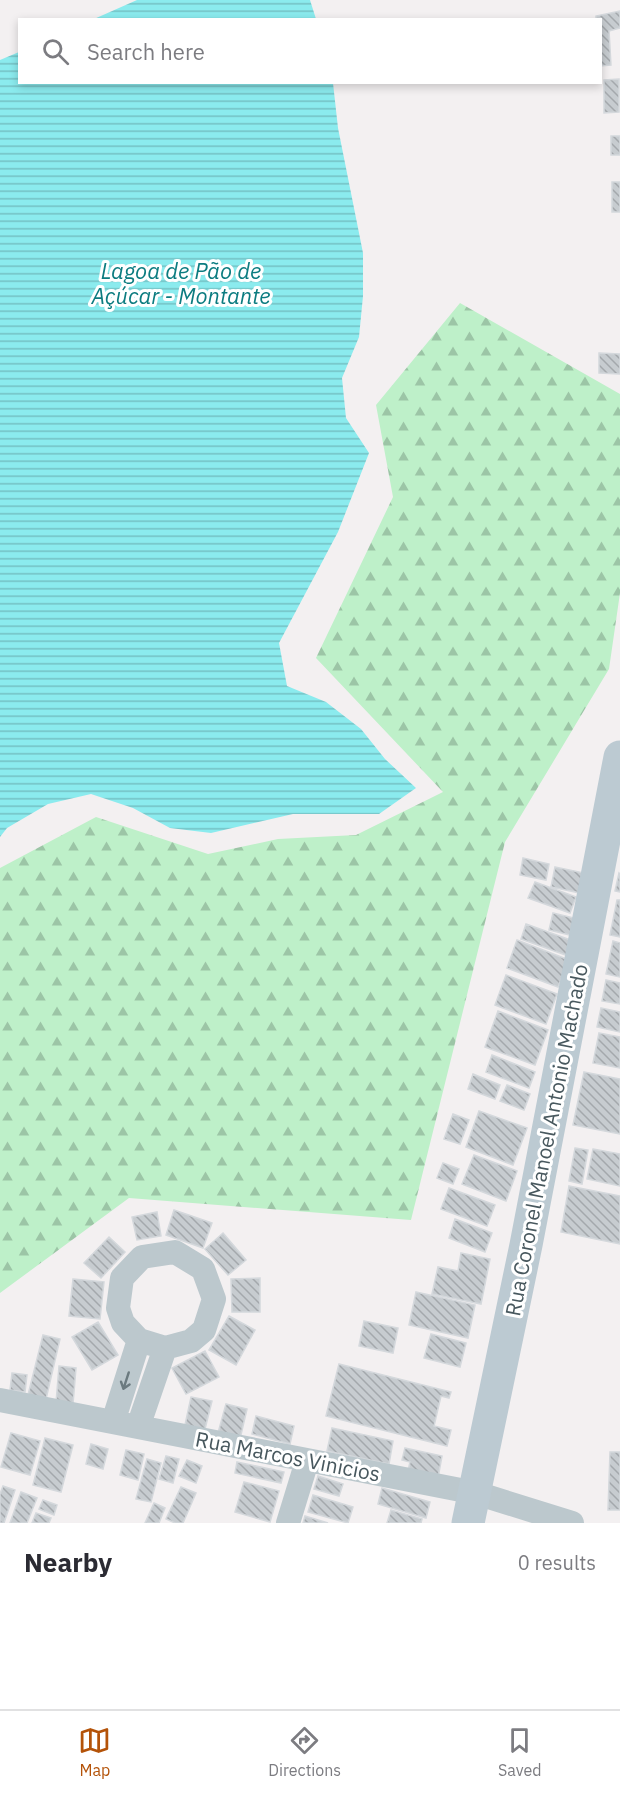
<!DOCTYPE html>
<html lang="en">
<head>
<meta charset="utf-8">
<style>
	:root { --surface:#fff; --page:#f2f2f3; --text:#2b2b33; --muted:#7c7c81; --line:#e1e1e2; --accent:#b45309 }
	body { margin:0; font-family:"IBM Plex Sans",sans-serif; background:var(--page); color:var(--text) }
	.list { margin:0; padding:0; list-style:none }
	h2 { display:flex; justify-content:space-between; align-items:center; height:78px; margin:0; padding:0 24px; font-size:26px }
	h2 small { font-size:20px; font-weight:400; color:var(--muted) }
	.icon { flex:none; width:33px; height:33px; fill:none; stroke:currentColor; stroke-width:2; stroke-linecap:round; stroke-linejoin:round }
	.map { position:relative; flex:none; width:620px; height:1523px; overflow:hidden }
	.search { position:absolute; background:var(--surface); box-shadow:0 3px 9px #0003; left:18px; right:18px; top:18px; height:66px; display:flex; align-items:center; gap:15px; box-sizing:border-box; padding:0 21px; border-radius:0px; color:var(--muted); font-size:22px }
	.sheet { height:186px; background:var(--surface) }
	nav { display:flex; justify-content:space-around; align-items:center; box-sizing:border-box; height:84px; border-top:2px solid var(--line); background:var(--surface); font-size:16px; color:var(--muted) }
	nav a { display:grid; justify-items:center; gap:3px }
	nav .on { color:var(--accent) }
	.map>svg:first-child { display:block }
	.forest { fill:url(#forest-firs) }
	.water { fill:url(#water-rules) }
	.building { fill:url(#building-back-hatch); stroke:#d4d8dc; stroke-width:1.5 }
	.lines { fill:none; stroke-linecap:round; stroke-linejoin:round }
	.street { stroke:#bcc8cd; stroke-width:24 }
	.secondary { stroke:#bccad2; stroke-width:33 }
	.oneway { stroke:#6b7a7f }
	.labels { text-anchor:middle; dominant-baseline:central; stroke-width:6; stroke-linejoin:round; paint-order:stroke }
	.street-label { font-size:21px; fill:#48585e; stroke:#fff }
	.water-label { font-size:22px; font-style:italic; fill:#0c7c80; stroke:#fff }
</style>
</head>
<body>
<div class="map">
<svg width="620" height="1523" viewBox="0 0 620 1523">
	<defs>
		<pattern id="forest-firs" width="22" height="20" patternUnits="userSpaceOnUse" patternTransform="scale(1.5)"><rect width="22" height="20" fill="#bef0c9"/><path d="M5 1l3.5 6h-7zM16 11l3.5 6h-7z" fill="#9cc5a6"/></pattern>
		<pattern id="water-rules" width="6" height="5" patternUnits="userSpaceOnUse" patternTransform="scale(1.5)"><rect width="6" height="5" fill="#8bebee"/><path d="M0 2.5h6" fill="none" stroke="#74c1c4"/></pattern>
		<pattern id="building-back-hatch" width="6" height="6" patternUnits="userSpaceOnUse" patternTransform="scale(1.5)"><rect width="6" height="6" fill="#c7ccd0"/><path d="M-1 5l2 2M0 0l6 6M5-1l2 2" fill="none" stroke="#a4a8ac"/></pattern>
	</defs>
	<rect width="100%" height="100%" fill="#f3f0f1"/>
	<path class="forest" d="M460,303l160,91v199l-11,76 -104,173 -94,378 -282,-22 -129,95v-425l96,-51 112,37 70,-15 78,-4 87,-43 -127,-134 77,-161 -17,-92z"/>
	<path class="water" d="M137,0h173l6,19h-222z
		M19,52l1,30 313,1 5,45 25,125v43l-4,41 -17,41 4,40 23,35 -31,79 -59,111 8,43 39,16 35,27 24,30 31,29 -37,26h-86l-82,19 -41,-5 -37,-20 -42,-14 -43,10 -41,24 -7,9v-777z"/>
	<path class="building" d="M620,11v17l-11,3 2,34 -11,1v-46h-4v-4z
		M619,79v33l-15,1v-33z
		M611,136h9v19h-9z
		M612,182h8v30h-8z
		M599,353l21,1v20l-21,-1z
		M523,858l26,6 -3,16 -26,-5z
		M555,867l29,6 -4,20 -29,-6z
		M619,873l1,1v18l-5,-1z
		M535,882l41,15 -6,16 -42,-15z
		M617,900h3v37l-10,-2z
		M553,913l25,6 -4,17 -25,-6z
		M526,924l50,18 -5,15 -50,-18z
		M517,940l52,20 -11,27 -51,-19z
		M613,941l7,2v34l-14,-3z
		M506,975l51,19 -11,30 -51,-19z
		M606,980l14,3v21l-18,-3z
		M601,1008l19,4v20l-23,-5z
		M498,1011l50,19 -13,35 -50,-18z
		M599,1033l21,4v31l-27,-5z
		M492,1055l43,17 -6,16 -43,-16z
		M584,1072l36,7v55l-47,-9z
		M473,1074l27,11 -5,14 -27,-10z
		M507,1085l23,9 -6,16 -24,-9z
		M479,1111l48,17 -14,37 -47,-18z
		M453,1114l16,6 -9,24 -16,-5z
		M575,1148l13,2 -6,34 -13,-3z
		M593,1149l27,5v32l-33,-7z
		M474,1155l43,16 -11,30 -44,-17z
		M443,1163l16,6 -6,15 -16,-6z
		M569,1186l51,10v48l-59,-12z
		M449,1188l46,17 -8,21 -46,-17z
		M174,1210l38,13 -9,25 -37,-13z
		M157,1212l4,24 -24,4 -5,-23z
		M455,1219l37,14 -7,19 -36,-14z
		M223,1233l23,27 -18,15 -23,-26z
		M109,1237l16,15 -24,26 -17,-15z
		M461,1253l29,6 -9,45 -49,-10 6,-27 20,4z
		M260,1278v34h-28l-1,-33z
		M73,1279l31,3 -4,37 -31,-3z
		M416,1292l59,13 -7,33 -59,-13z
		M229,1316l26,14 -19,35 -27,-15z
		M364,1321l34,7 -5,25 -34,-7z
		M98,1322l20,33 -26,15 -20,-33z
		M431,1334l35,9 -6,24 -36,-9z
		M43,1335l17,4 -14,60 -18,-4z
		M205,1351l14,26 -33,17 -14,-26z
		M339,1364l112,28 -2,6 -8,-2 -7,30 17,4 -4,16 -121,-30z
		M59,1366l17,2 -3,36 -17,-1z
		M12,1373l15,2 -2,17 -15,-2z
		M191,1397l21,4 -7,28 -20,-4z
		M226,1404l21,5 -7,30 -22,-6z
		M256,1416l38,10 -4,18 -38,-10z
		M332,1428l61,13 -4,23 -62,-13z
		M11,1433l29,8 -10,34 -29,-8z
		M45,1438l28,7 -12,47 -28,-7z
		M91,1444l17,5 -5,20 -17,-5z
		M405,1448l37,8 -4,22 -30,-7 2,-9 -8,-2z
		M126,1450l18,4 -6,26 -18,-5z
		M610,1452h10v58h-12z
		M166,1456l13,3 -6,24 -14,-4z
		M147,1459l14,4 -10,39 -15,-3z
		M187,1460l15,6 -6,17 -17,-7z
		M237,1462l47,10 -3,11 -46,-10z
		M318,1476l25,8 -4,12 -25,-7z
		M244,1482l35,9 -9,31 -35,-10z
		M3,1486l12,4 -11,33h-4v-29z
		M181,1487l15,6 -13,30h-8l-9,-4z
		M382,1488l48,14 -4,16 -48,-14z
		M21,1492l16,6 -10,25h-17z
		M313,1495l40,12 -5,16 -40,-11z
		M43,1500l14,5 -3,10 -15,-6z
		M154,1503l11,5 -6,15h-14z
		M391,1510l31,9 -1,4h-34z
		M36,1513l15,5 -2,5h-17z
		M305,1516l23,7h-25z"/>
	<g class="lines">
		<path class="street" d="M175,1252l28,17 11,30 -10,31 -13,11 -26,7 -26,-8 -16,-17 -5,-15 4,-30 20,-21z
			M0,1400l476,93 96,30
			M113,1422l26,-82
			M138,1427l27,-79
			M288,1523l19,-62"/>
		<path class="secondary" d="M468,1523l58,-278 94,-488"/>
	</g>
	<defs><path id="oneway-shaft" d="M-6 0H5M1.5-3L5.5 0L1.5 3" fill="none" stroke-width="1.6" stroke-linecap="round" stroke-linejoin="round" transform="scale(1.5)"/></defs>
	<use class="oneway" href="#oneway-shaft" transform="translate(126 1381) rotate(108)"/>
	<g class="labels">
		<g class="street-label">
			<text transform="translate(546 1140) rotate(-79)">Rua Coronel Manoel Antonio Machado</text>
			<text transform="translate(288 1456) rotate(11)">Rua Marcos Vinicios</text>
		</g>
		<g class="water-label">
			<text x="181" y="270">Lagoa de Pão de<tspan x="181" dy="25">Açúcar - Montante</tspan></text>
		</g>
	</g>
</svg>
<div class="search"><svg class="icon" aria-label="search" viewBox="0 0 24 24"><circle cx="10" cy="10" r="6"/><path d="M15 15l6 6"/></svg>Search here</div>
</div>
<section class="sheet">
<h2>Nearby<small>0 results</small></h2>
<ul class="list">
</ul>
</section>
<nav>
<a class="on"><svg class="icon" aria-label="map" viewBox="0 0 24 24"><path d="M3 6l6-2 6 2 6-2v14l-6 2-6-2-6 2zM9 4v14M15 6v14"/></svg>Map</a>
<a><svg class="icon" aria-label="directions" viewBox="0 0 24 24"><path d="M12 3l9 9-9 9-9-9zM9 14v-3h6M13 9l2 2-2 2"/></svg>Directions</a>
<a><svg class="icon" aria-label="saved" viewBox="0 0 24 24"><path d="M7 4h10v16l-5-4-5 4z"/></svg>Saved</a>
</nav>
</body>
</html>
